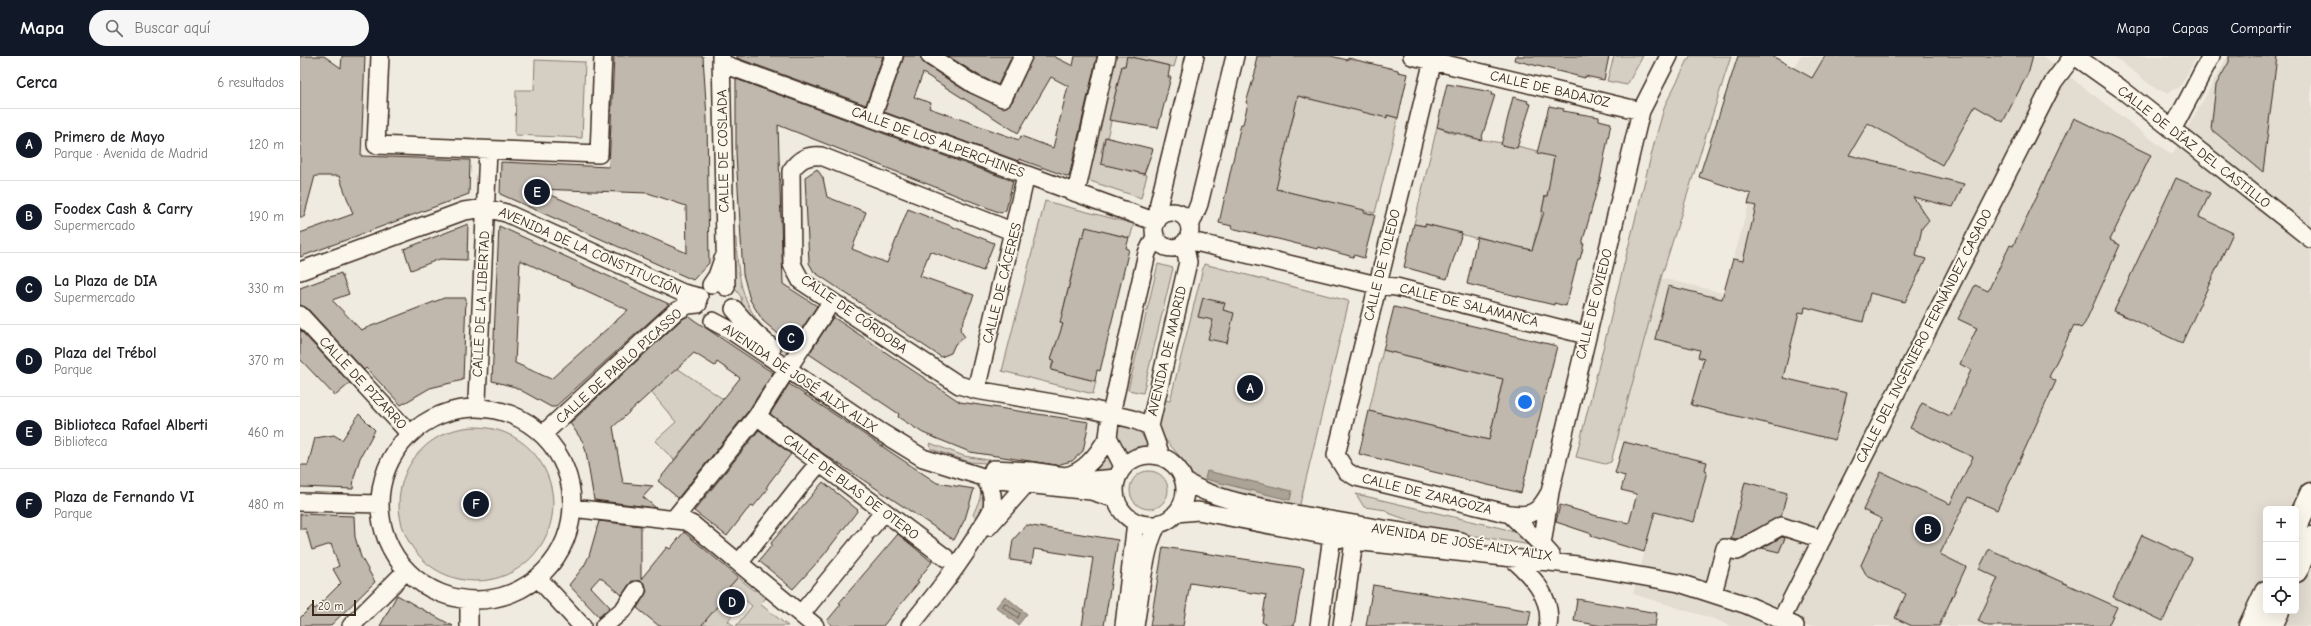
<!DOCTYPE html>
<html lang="es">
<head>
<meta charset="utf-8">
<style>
	:root { --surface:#fff; --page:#f6f6f6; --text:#202124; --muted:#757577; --line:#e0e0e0; --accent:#111827 }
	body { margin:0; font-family:"Comic Neue",sans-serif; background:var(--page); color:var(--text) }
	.controls { position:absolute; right:12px; bottom:12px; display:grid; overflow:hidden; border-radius:6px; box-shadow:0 4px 16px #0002 }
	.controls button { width:36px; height:36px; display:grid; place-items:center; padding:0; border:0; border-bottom:1px solid var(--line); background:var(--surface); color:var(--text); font:20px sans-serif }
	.scale { position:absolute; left:12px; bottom:10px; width:44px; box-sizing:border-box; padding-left:4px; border:2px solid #3b2a1e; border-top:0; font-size:11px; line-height:14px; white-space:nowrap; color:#3b2a1e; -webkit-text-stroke:3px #fbf7ec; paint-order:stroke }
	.you { position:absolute; left:1225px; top:346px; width:14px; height:14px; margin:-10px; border:3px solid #fff; border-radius:50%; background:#1a73e8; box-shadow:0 0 0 6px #1a73e833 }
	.badge { display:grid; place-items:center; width:26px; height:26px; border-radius:50%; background:var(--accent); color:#fff; font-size:13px; font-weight:700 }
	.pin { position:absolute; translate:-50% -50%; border:2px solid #fff; box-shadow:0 1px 4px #0006 }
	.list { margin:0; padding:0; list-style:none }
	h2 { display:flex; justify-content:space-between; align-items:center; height:52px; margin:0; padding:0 16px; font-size:17px }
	h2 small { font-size:13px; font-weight:400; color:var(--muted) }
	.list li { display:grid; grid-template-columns:26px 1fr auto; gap:12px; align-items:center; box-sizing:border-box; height:72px; padding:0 16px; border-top:1px solid var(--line) }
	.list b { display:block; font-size:15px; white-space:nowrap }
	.list p { margin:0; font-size:13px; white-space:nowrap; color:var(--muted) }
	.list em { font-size:13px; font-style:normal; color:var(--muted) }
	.icon { flex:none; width:22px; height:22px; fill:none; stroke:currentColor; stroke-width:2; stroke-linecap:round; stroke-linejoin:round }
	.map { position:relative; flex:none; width:2011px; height:570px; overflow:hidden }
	header { display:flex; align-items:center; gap:24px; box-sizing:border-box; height:56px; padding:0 20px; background:var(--accent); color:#fff }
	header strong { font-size:19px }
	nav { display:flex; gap:22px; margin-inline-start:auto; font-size:14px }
	.search { width:280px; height:36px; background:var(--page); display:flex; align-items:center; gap:10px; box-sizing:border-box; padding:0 14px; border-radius:22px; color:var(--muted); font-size:15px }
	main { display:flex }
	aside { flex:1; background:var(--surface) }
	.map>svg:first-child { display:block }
	.built { fill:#e2dcd1; fill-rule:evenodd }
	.green { fill:#d5cec3; stroke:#887c70 }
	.water { fill:#aca397; stroke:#7f7367 }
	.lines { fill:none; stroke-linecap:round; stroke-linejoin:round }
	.shore { stroke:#685a4e; stroke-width:1 }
	.building { fill:#c0b8ad; stroke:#3b2a1e; fill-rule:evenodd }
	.minor-casing { stroke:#3b2a1e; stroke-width:20 }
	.major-casing { stroke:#3b2a1e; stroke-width:25 }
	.minor { stroke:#fbf7ec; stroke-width:17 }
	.major { stroke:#fbf7ec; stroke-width:22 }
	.labels { text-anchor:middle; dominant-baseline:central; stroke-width:3.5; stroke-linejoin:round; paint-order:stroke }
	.street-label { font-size:14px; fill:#3b2a1e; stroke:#fbf7ec }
</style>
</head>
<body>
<header>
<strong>Mapa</strong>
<div class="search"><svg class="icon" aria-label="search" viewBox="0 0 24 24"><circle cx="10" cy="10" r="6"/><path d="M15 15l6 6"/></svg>Buscar aquí</div>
<nav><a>Mapa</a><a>Capas</a><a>Compartir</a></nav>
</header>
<main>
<aside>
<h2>Cerca<small>6 resultados</small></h2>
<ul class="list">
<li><span class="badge">A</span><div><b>Primero de Mayo</b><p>Parque · Avenida de Madrid</p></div><em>120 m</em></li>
<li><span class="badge">B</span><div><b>Foodex Cash &amp; Carry</b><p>Supermercado</p></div><em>190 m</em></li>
<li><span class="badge">C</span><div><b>La Plaza de DIA</b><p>Supermercado</p></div><em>330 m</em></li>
<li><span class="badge">D</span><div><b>Plaza del Trébol</b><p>Parque</p></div><em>370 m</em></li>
<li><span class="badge">E</span><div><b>Biblioteca Rafael Alberti</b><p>Biblioteca</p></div><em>460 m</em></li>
<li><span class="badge">F</span><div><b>Plaza de Fernando VI</b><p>Parque</p></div><em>480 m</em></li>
</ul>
</aside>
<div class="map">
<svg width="2011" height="570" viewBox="0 0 2011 570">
	<rect width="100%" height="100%" fill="#f0ebe0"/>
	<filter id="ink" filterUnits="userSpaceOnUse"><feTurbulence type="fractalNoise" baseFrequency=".025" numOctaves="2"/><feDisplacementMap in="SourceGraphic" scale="8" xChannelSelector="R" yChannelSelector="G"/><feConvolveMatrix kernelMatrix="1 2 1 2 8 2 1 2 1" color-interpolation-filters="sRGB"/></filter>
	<g filter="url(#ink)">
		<path class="built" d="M1500,0h243l129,99 56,-99h83v570h-581l-13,-6 -84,-26 39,-140 -55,-14 44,-162 63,15 44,-158zM1966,453h30v102h-30z
			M1813,0h84l-17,31 -13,6 -11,-4z"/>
		<path class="green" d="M813,0h14l-2,10h-3l-12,50 2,1 -5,21h-2l-4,14 28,18 18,5 -6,23 -57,-19z
			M828,0h49l-3,11z
			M1314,0h29l-16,29 -20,-4z
			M1390,0h41l-70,222 -50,184 -6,2 -29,-7 79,-317 10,-35z
			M235,4l50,2 -3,76 -67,-3 1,-45h18z
			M996,38l5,1v2l14,3 1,-2 71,19v-2l11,3 -23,95 -47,-10v-2l-14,-3v2l-35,-11 -1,2 -5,-1 21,-76z
			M1137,71l18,7 1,-2 10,2v3l36,6v2l14,3 1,-2 21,5v2l19,3 -7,18 3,1 -6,21h-2l-7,37h-2l-3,14 1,6 -5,-4 -36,-6v-2l-14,-4 -1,2 -52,-15 -1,2 -11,-2z
			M745,145l89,23 -4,14 -16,-4 -2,5 -26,-12 -3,11 -2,-1 -4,15 3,1 -8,20 -12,50 3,1 -5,21h-3l-4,25 45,11 -3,13 -91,-23z
			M432,181l4,1c2,50 9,82 53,111l-2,4 -10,-7 -35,-41 -1,-8 -7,-10z
			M858,208l15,4 -30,125 -15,-3z
			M904,208l145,37 -50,207 -93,-22 -10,-6 -15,-22 -22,-26 -3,-15 4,-18 10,2z
			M1083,294l120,29 -14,61 -120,-29z
			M377,312l46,31 -49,61 -19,-19 21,-19 -25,-30z
			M817,366l22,7 10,19 -17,6 -6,-1 -10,-17z
			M99 448a77 77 0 1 1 154 0a77 77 0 1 1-154 0Z
			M630,387l34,13 54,9 -48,-3 -39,-13z
			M805,398h3l7,13 -1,3 -19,6 -2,-12z
			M830 434a19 19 0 1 1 38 0a19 19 0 1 1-38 0Z
			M681,432c7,11 2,22 -1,33l-7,-6 7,-17z
			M1056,438l162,38 13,13 -97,-16 -46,-16 -2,-3 -22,-3z
			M438,521l15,13h6l8,7 -7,7 28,22h-52l16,-20 -8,-7 -16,22 6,5 -33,-1 25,-29 -3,-2z"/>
		<path class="water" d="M907,415l85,20 -2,9 -85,-21z
			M705,540l22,18 -9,11 -22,-18z"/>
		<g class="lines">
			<path class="shore" d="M705,547l15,10 -2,5 -15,-11z"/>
		</g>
		<path class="building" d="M0,0h24l17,12 1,-12h23l-4,100 109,4 -1,34 -169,63v-24l53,-19 -14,-38h-24l-11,41h-4z
			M314,0h89l4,62 2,145 -16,17 -193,-86 1,-32 108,5zM237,133l111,4 38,13 1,47z
			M437,0h146l-17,49 -129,-47z
			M604,0h16l5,8 43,28 35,16 9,-6 21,-46h20l20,10 2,-10h22l-28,121 -50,-18 -1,2 -134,-49zM623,17l95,60 33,-56 17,9 -15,62 -32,-12 -2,4 -90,-32 2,-5 -17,-6z
			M648,0h64l-14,29 -20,-10z
			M827,0l43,10 -2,11h3l-13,51 -49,-8 13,-54h3z
			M957,0h74l16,4 1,-2 50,12v2l10,2 -10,44 -11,-3v3l-89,-22 -22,93 88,21v2l11,3 -11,43 -10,-3 -1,2 -35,-10 -1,2 -35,-9 -51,-12 1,-2 -13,-3 22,-99h2l5,-21h-2l11,-37h-2z
			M1215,0h94l-5,24 -19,-4v2l-71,-18z
			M1438,0h34l40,22 13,-22h208l-4,15 -26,51 -28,-16 -33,59 -74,-42 -19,32 115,29 -11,23 -40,-10 16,23 -7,8 -6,28 10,3 -21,43 -35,-9 -7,29 -58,-15 -1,6 -5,-1 -16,66 64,15 -12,47 -144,-35 13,-46 -6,-2 2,-7 -45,-11 13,-53 54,13 11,-40 10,2 13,-55 -8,-2 3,-10 -52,-17z
			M1929,0h48l-14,116 -52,-43 5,-44 13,-23z
			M436,23l277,102 -7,29 -5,3 -223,-88 5,159 34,22 -26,39 -28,-24 -13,-21 -7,-26 -7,-120z
			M1147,28l45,8 -1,3h4l-14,45 -44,-13z
			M1213,41l15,4 -1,2 4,1 -14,44 -16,-3z
			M1249,50l15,3 -1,2 36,6v3l12,3 -11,56 -18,65h2l-4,15h-2l-12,47 -12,-3v2l-87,-21 10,-47 55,13 12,-38 -2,-1 3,-15h2l7,-39 -17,-4z
			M1774,62l77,37 -41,85 10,5 -35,78 -4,5 -7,-3 -25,52 7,4 -59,129 -29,-13 -28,57 26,13 -27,59h-27l-17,-8 11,-24 -39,-18 -6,-11 21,-46 -19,-9 18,-38 69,32 23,-47 -63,-29 12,-25 28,13 21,-46 -11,-6 17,-36 -19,-9 17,-34 13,6 22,-46 3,1z
			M805,81l48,12 -9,25 -43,-10z
			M517,113l6,9 4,19 39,15 -14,37 35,14 21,-54 86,34 -11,28 -53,-20 -10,25 54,19 -14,35 5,7 -10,7 -4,9 -10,4 -127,-85 -5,-9 -4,-86z
			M1876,122l34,15 -11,24 34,16 -51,110 -68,-32z
			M168,168l-1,36 -27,-1 -29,11 -7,-21z
			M1114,168l11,2v-2l37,9 -15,46 -43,-12z
			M199,170l170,78 -114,103h-4l-36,-20 -23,-6zM220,204l108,50 -77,69 -36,-16z
			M786,171l43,11 -3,10 3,1 -23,97 -6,25 -3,-1 -2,11 -44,-11 3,-10 -3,-1 12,-35 -3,-1 21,-86 2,1z
			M41,217l8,21 -17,6 29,30 83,-32h22l-3,82 -33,8 -29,17 -35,-37 -2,2 -57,-62 -7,-3v-17z
			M903,242l22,5 -2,7 11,3 -7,30 -19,-4 5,-19 -15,-3z
			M1094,251l163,39 -36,147 -162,-39 10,-43 120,29 14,-61 -120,-29z
			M388,260l85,57 -24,37 -71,88 -20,-17 82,-103 -23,-16 -2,4 -21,-13 -81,74 10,56 30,3 -10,11 13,11 -62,-8 -8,-48 -3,-10 -13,-19 111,-103z
			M533,261l127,85 129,20 -6,29 -11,10 -16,4 -86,-13 -47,-19 -25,-16 1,-3 -90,-60z
			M0,274l50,53 -15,13 -35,-37z
			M489,328l148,99 37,6 -9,30 -11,21 -130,-86 -54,-40z
			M59,358l16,16 -15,28 -6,19 -1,12 -53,-2v-22h8l7,-27 19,-3 8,5z
			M459,374l32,24 -22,29 -3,5 2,1 -15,18 -1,-1 -5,4 -20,26 -33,-25z
			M1324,386l83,20 -2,8 2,1 -13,51 -39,-10 -11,40 -53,-16 1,-2 -36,-12 4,-17 37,11 32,7 8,-29 -16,-4 4,-14 -10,-3z
			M523,426l35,28 -35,46 -30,33 -34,-28 13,-16 -1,-2z
			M1445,426l42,11 -6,23 -45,24 -5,-1z
			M0,458l54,2 1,21 6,20 14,25 -45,44h-30v-8l12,-12 3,3 26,-26 -8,-14 6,-3 -8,-22 -19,6 -6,-21h-6z
			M299,465l42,5v53l26,-32 3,2 14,-17 54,45 -15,17 3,2 -25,30h-42l-22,-18 10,-17 -4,-9 -11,-1 -10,14 -22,-18 -9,10 19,20 -11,10 -30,-32 15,-19 5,-10z
			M726,469l92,15 -14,86h-22l11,-68 -59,-9 -2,14 -22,-3 3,-20z
			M598,478l34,28 -15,19 2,1 -36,44h-50l-6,-5 14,-17 -2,-1z
			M1842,479l50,23 -29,63 -50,-24z
			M1482,481l3,1 -6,14 -17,-4z
			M863,491l141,21 -10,58h-26l-6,-4 4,-27 -76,-12 -7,43h-33z
			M1689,493l128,58 -9,19h-120l-10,-5 20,-43 -19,-9z
			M1073,529l158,26 -3,15h-162z
			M97,539l23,13 33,18h-73z
			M1277,543l80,14 -2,13h-53l-28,-5z"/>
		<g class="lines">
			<g class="minor-casing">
				<path id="minor" d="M80,0l-4,89 223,9 4,-98
					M421,0l5,231
					M630,0l43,28 30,14 20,-42
					M1112,0l229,55
					M1134,0l-98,399 10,16 10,6 154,37c23,3 29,-2 40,-22
					M1775,0l45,32 191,151
					M421,7l435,159
					M572,61l22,-61
					M1872,74l39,-74
					M776,137l31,-137
					M854 174a18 18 0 1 1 36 0a18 18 0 1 1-36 0Z
					M857,165l2,-18 36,-147
					M890,170l9,-22 36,-148
					M714,176l-193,-76c-14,-1 -22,3 -30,15l1,93 9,17 158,104 17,5 118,20 38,9 18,7
					M887,184l190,45 19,2 190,48
					M0,215l164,-60 22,-3 20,5 177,80 16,4
					M411,229l6,-9 6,-17
					M434,253l19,22 19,17
					M0,259l110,119
					M413,265l17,9 149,101 44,27 60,19 43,7 65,7 25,8
					M492,306l34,-52
					M676,334l50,-215
					M177,344l11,-250
					M80 448a96 96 0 1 1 192 0a96 96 0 1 1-192 0Z
					M457,360l189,142
					M243,378l132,-122 13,-7 10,-1
					M815 434a35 35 0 1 1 70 0a35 35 0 1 1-70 0Z
					M861,400l-11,-30 38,-164 -4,-18
					M823,410l-15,-29 3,-23 36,-161 8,-16
					M693,413l38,2 61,9 25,-2
					M766,420c20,-4 33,-23 42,-39
					M504,425l15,-18
					M884,425c34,20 73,25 112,33 55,10 110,19 165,27
					M0,446l80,2
					M272,452l113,13 8,4 122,101
					M876,457l22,-2 156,30 223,24 102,18 68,22 48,21
					M1210,458l32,31
					M374,463l83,-103 30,-47
					M688,471l38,-43 8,-3
					M569,474l14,-17
					M1251,499l-9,-10 8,-53 91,-381 28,-55
					M1213,503c19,17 40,39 35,67
					M439,507l60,-76
					M238,522l44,48
					M1413,537l12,-45 12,3 44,-25 40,13
					M501,558l63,-77
					M1481,564l273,-539 19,-25
					M51,570l55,-55
					M169,570v-26
					M304,570l20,-17 13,-19
					M610,570c25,-31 50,-62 70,-96 4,-8 10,-14 12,-22 2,-12 -1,-22 -9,-31
					M824,570l12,-104
					M835,570c4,-22 10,-90 25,-103
					M1019,570l13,-89 8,-8
					M1042,570l12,-85 -5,-10"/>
			</g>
			<g class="major-casing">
				<path id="major" d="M1996,471l15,-33
					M1996,515l15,-33
					M1950,570l16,-34
					M1971,570l7,-15"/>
			</g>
			<use href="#minor" class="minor"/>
			<use href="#major" class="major"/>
		</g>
	</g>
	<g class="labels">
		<g class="street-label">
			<text transform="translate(1250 33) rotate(13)">CALLE DE BADAJOZ</text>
			<text transform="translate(638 86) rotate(20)">CALLE DE LOS ALPERCHINES</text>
			<text transform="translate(1894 91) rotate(38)">CALLE DE DÍAZ DEL CASTILLO</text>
			<text transform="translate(423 95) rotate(-91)">CALLE DE COSLADA</text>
			<text transform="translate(290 195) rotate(24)">AVENIDA DE LA CONSTITUCIÓN</text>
			<text transform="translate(1082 209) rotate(-76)">CALLE DE TOLEDO</text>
			<text transform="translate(702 227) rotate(-76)">CALLE DE CÁCERES</text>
			<text transform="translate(181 248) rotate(-87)">CALLE DE LA LIBERTAD</text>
			<text transform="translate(1294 248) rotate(-76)">CALLE DE OVIEDO</text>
			<text transform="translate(1169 249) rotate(14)">CALLE DE SALAMANCA</text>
			<text transform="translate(554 258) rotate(35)">CALLE DE CÓRDOBA</text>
			<text transform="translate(1624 280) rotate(-63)">CALLE DEL INGENIERO FERNÁNDEZ CASADO</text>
			<text transform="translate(867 295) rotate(-77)">AVENIDA DE MADRID</text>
			<text transform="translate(319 310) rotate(-42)">CALLE DE PABLO PICASSO</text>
			<text transform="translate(500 322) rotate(34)">AVENIDA DE JOSÉ ALIX ALIX</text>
			<text transform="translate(63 327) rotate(47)">CALLE DE PIZARRO</text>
			<text transform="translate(551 431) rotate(37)">CALLE DE BLAS DE OTERO</text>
			<text transform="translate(1127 438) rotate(14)">CALLE DE ZARAGOZA</text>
			<text transform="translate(1162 486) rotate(9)">AVENIDA DE JOSÉ ALIX ALIX</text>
		</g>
	</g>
</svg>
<div class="controls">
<button>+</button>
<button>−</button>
<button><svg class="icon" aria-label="locate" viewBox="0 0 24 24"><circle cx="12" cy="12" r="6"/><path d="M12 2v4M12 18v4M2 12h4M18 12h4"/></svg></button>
</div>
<div class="scale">20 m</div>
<div class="you"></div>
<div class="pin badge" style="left:950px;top:332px">A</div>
<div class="pin badge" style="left:1628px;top:473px">B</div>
<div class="pin badge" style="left:491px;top:282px">C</div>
<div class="pin badge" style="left:432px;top:546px">D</div>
<div class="pin badge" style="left:237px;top:136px">E</div>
<div class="pin badge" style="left:176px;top:448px">F</div>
</div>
</main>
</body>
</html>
